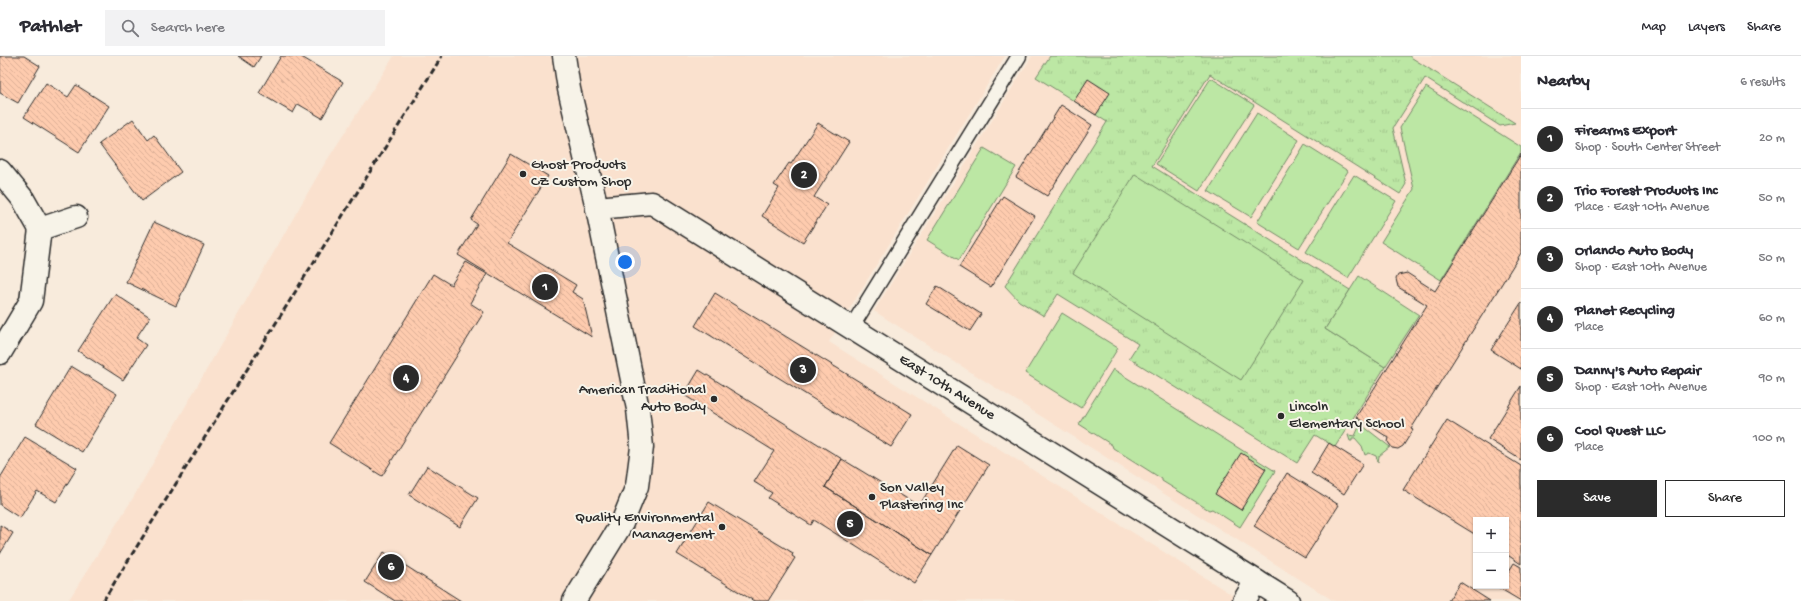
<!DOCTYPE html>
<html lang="en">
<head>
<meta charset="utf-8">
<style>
	:root { --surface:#fff; --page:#f2f2f3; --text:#2b2b33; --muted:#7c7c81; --line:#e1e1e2; --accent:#2b2b2b }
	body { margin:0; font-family:"Gochi Hand",sans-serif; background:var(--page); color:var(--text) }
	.controls { position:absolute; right:12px; bottom:12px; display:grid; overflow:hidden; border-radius:0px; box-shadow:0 1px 3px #0004 }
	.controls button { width:36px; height:36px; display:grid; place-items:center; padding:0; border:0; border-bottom:1px solid var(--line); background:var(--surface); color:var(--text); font:20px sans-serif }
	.you { position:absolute; left:625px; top:206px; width:14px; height:14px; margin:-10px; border:3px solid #fff; border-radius:50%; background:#1a73e8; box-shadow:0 0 0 6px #1a73e833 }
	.badge { display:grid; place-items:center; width:26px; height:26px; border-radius:50%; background:var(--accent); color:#fff; font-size:13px; font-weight:700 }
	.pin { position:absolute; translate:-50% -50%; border:2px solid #fff; box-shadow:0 1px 4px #0006 }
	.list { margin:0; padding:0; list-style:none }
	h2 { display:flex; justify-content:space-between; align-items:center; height:52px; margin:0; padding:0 16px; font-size:17px }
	h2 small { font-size:13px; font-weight:400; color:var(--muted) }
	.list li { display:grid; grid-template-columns:26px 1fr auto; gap:12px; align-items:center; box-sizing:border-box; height:60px; padding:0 16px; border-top:1px solid var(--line) }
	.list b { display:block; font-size:15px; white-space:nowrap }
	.list p { margin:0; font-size:13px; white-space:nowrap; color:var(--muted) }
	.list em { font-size:13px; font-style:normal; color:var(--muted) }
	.actions { display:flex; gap:8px; padding:12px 16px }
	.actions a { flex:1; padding:9px 0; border:1px solid var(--accent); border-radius:0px; text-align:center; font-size:14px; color:var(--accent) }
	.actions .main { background:var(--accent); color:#fff }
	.icon { flex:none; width:22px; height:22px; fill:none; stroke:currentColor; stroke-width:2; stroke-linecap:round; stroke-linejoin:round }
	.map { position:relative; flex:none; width:1521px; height:545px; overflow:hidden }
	header { display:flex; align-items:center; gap:24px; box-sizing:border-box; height:56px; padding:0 20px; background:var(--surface); border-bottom:1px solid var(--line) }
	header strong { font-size:19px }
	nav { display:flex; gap:22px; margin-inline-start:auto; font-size:14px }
	.search { width:280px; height:36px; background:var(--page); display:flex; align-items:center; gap:10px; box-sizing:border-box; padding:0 14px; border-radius:0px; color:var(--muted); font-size:15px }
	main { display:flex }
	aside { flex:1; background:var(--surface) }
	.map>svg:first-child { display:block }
	.built { fill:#fae1ce; fill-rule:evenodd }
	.grass { fill:url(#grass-tufts); stroke:#748968 }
	.park { fill:#bce7a4; stroke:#748968 }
	.building { fill:url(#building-back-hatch); stroke:#2b2b2b }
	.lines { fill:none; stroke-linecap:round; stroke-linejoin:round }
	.service-casing { stroke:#2b2b2b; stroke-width:17 }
	.minor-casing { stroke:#2b2b2b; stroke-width:25 }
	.service { stroke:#f7f3e8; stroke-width:14 }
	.minor { stroke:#f7f3e8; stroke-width:22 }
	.rail { stroke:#2b2b2b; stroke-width:3; stroke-dasharray:6 3; stroke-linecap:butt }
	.poi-dot { fill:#2b2b2b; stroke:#f7f3e8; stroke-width:1.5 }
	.labels { text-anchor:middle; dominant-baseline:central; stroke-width:4; stroke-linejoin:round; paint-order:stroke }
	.poi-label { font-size:15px; fill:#2b2b2b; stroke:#f7f3e8; text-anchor:start }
	.street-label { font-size:15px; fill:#2b2b2b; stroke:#f7f3e8 }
</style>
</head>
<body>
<header>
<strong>Pathlet</strong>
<div class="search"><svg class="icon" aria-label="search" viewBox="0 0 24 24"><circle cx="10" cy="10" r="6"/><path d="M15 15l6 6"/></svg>Search here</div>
<nav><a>Map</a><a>Layers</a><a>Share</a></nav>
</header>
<main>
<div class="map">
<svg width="1521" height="545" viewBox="0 0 1521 545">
	<defs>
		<pattern id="grass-tufts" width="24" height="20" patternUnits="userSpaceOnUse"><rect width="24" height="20" fill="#bce7a4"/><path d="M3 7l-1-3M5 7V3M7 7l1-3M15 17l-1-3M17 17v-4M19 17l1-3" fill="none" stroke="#a2c68d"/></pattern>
		<pattern id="building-back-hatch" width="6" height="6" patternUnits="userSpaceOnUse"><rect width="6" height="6" fill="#fecbae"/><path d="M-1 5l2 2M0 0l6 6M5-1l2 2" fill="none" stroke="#daae96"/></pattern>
	</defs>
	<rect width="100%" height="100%" fill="#f8ebdc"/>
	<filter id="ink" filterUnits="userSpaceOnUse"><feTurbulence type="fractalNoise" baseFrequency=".025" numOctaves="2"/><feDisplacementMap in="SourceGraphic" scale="8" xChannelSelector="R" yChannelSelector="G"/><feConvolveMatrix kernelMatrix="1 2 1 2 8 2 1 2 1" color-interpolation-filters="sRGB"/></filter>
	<g filter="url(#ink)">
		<path class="built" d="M394,0h611l-176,286 413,259h-1174l65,-103 189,-330z
			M1032,0h489v545h-187l-460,-290zM1476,464h30v66h-30z"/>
		<path class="grass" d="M1050,0h359l106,67 -15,3 -75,-48 -32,50 13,56 -6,10 -190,-120 -58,92 198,124 -25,39 60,38 -50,80 -20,-12 -18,28 -168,-105 9,-14 -80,-50 -14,22 -25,-15 -14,-15 102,-164 -71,-45z"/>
		<path class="park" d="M1211,22l43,27 -55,86 -43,-27z
			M1426,31l95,60v5l-80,128 -60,-38 33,-53 -14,-61z
			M1257,57l42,27 -48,77 -43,-26z
			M1305,88l43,27 -49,77 -42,-26z
			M984,92l32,19 -57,93 -32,-20z
			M1135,118l169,106 -63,100 -168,-107z
			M1354,119l42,26 -48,77 -42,-26z
			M1359,220l60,39 -34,52 -60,-38z
			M1062,257l56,35 -37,60 -56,-35z
			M1113,313l162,102 -35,56 -28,-18 -3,1 -47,-29v-2l-49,-31 -1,-3 -33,-21z
			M1359,364l2,7 2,-1 27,21 -11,9 -1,6 -2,-6 -7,-3 -4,2 -3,-9 -7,-8h-3v3h-2l-2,-6 7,1 4,-9 -6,-3z"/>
		<path class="building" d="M0,0h24l16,10 -22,37 -18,-10z
			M238,0h23l-7,11z
			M281,0h19l43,26 -21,36 -24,-14 -5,9 -34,-20z
			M1088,23l22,14 -14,22 -22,-14z
			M46,27l22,14 8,-12 33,21 -30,46 -55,-35z
			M1061,49l31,20 -45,71 -31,-19z
			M133,63l15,21 6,-5 27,37 -39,29 -43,-57z
			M818,67l31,19 -35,55 13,8 -24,37 -41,-26 17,-28 -5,-3 15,-22 2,1z
			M511,98l37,22 -41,67 69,42 -4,7 11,7 9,38 -134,-82 19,-31 -6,-4z
			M1521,98v99l-110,176 2,1 -10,16 -5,3 -6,-1 -4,-6 1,-4 -33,-21 71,-112 -29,-18 -2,-8 2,-4 9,-2 28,18z
			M1003,140l32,20 -44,71 -32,-20z
			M154,166l50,23 -28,61 -50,-24z
			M466,206l21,12 -17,29 14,9 -102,164 -53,-33 104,-169 18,11z
			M937,230l44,28 -11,17 -44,-27z
			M715,237l197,121 -21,33 -196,-121z
			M115,238l35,23 -14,21 10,7 -23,35 -45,-29z
			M1521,247v66l-30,-19z
			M71,310l46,28 -35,58 -46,-28z
			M699,314l143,89 -17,28 107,68 -18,28 -100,-63 -3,5 -43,-27 4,-5 -18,-11 20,-31 -90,-56z
			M1521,330v74l-33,-21z
			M1447,364l74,46v98l-15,-10v-34h-30v15l-73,-45z
			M25,381l52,31 -21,34 -19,-11 -17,27 -20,-13v-27z
			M1329,387l34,21 -19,30 -33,-21z
			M957,389l32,20 -57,90 -107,-68 17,-28 77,47z
			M1241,397l25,16 -25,41 -26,-16z
			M427,410l51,32 -18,29 -51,-32z
			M1287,417l52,32 -34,53 -51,-32z
			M709,446l84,51 -1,3 3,2 -27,43h-14l-77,-47z
			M0,469l13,8 -13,21z
			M384,496l77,49h-66l-30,-19z
			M1514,507l7,4v34l-22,-13 1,-2h6v-10z
			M1460,526l30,19h-42z"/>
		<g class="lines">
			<g class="service-casing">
				<path id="service" d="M851,272l168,-272"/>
			</g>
			<g class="minor-casing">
				<g id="minor">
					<path d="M564,0l5,33 28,119 41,201 4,38 -5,39 -15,37 -48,78"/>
					<path d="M0,115l23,28 17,30"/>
					<path id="s1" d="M597,152l55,-5 636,398"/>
					<path d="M40,173l36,-12"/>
					<path d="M0,297l31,-52 9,-72"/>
					<path d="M1244,545l12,-20"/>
				</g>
			</g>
			<use href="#service" class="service"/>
			<use href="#minor" class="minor"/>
			<path class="rail" d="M103,545l339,-545"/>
		</g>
	</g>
	<g class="poi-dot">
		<circle cx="523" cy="118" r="4"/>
		<circle cx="714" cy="343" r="4"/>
		<circle cx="1281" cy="360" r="4"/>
		<circle cx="872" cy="441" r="4"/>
		<circle cx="722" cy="471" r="4"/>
	</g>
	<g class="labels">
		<g class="poi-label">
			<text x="531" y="109">Ghost Products<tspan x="531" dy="17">CZ Custom Shop</tspan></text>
			<text x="706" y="334" text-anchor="end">American Traditional<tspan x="706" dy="17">Auto Body</tspan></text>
			<text x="1289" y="351">Lincoln<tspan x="1289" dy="17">Elementary School</tspan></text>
			<text x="880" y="432">Son Valley<tspan x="880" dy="17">Plastering Inc</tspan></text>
			<text x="714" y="462" text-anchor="end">Quality Environmental<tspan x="714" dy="17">Management</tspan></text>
		</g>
		<g class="street-label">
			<text stroke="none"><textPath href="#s1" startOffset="403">East 10th Avenue</textPath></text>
		</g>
	</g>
</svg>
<div class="controls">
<button>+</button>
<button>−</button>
</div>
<div class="you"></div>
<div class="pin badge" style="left:545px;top:231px">1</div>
<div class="pin badge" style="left:804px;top:119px">2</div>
<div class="pin badge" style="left:803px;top:314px">3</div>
<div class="pin badge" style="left:406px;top:322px">4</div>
<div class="pin badge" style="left:850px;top:468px">5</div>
<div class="pin badge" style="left:391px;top:511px">6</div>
</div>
<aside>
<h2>Nearby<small>6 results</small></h2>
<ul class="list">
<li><span class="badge">1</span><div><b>Firearms Export</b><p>Shop · South Center Street</p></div><em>20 m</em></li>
<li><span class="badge">2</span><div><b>Trio Forest Products Inc</b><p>Place · East 10th Avenue</p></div><em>50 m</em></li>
<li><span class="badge">3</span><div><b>Orlando Auto Body</b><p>Shop · East 10th Avenue</p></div><em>50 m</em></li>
<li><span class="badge">4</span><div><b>Planet Recycling</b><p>Place</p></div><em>60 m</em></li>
<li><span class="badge">5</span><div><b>Danny's Auto Repair</b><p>Shop · East 10th Avenue</p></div><em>90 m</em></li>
<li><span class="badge">6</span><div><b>Cool Quest LLC</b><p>Place</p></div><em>100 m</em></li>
</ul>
<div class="actions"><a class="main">Save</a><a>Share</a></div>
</aside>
</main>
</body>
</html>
